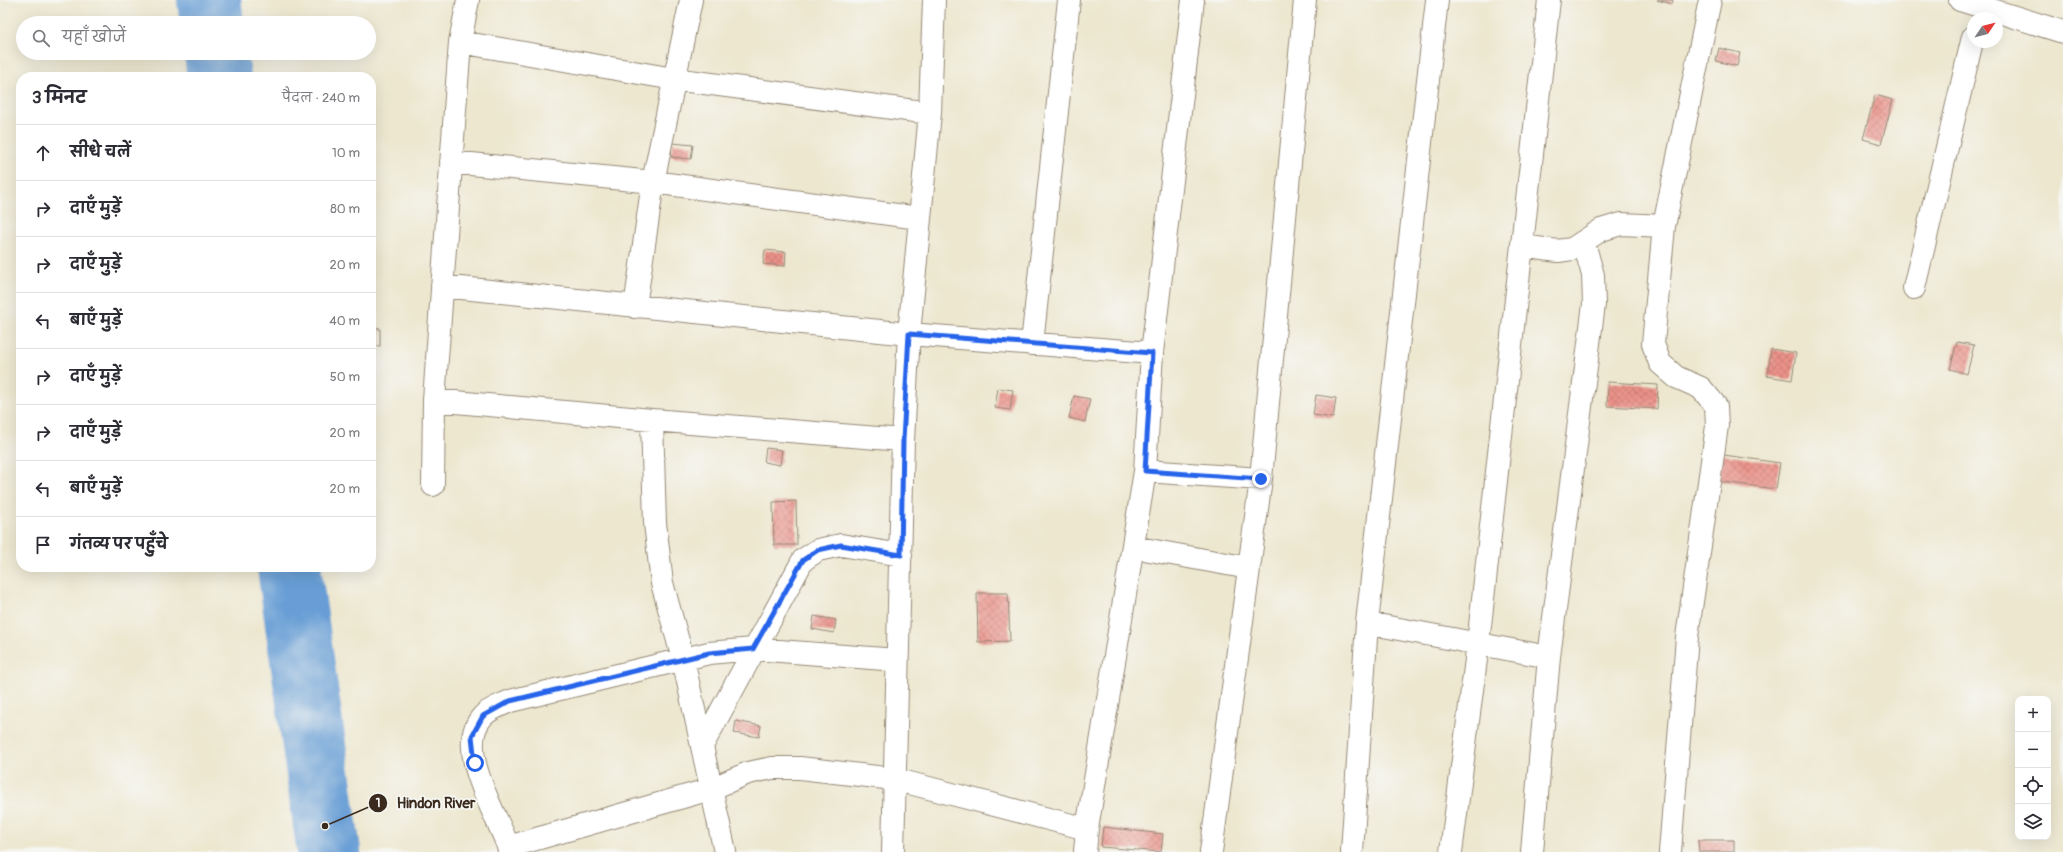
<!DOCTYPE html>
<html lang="hi">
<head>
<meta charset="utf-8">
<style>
	:root { --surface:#fff; --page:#f7f7f7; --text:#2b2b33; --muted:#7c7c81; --line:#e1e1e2 }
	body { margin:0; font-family:Pangolin,"Playpen Sans Deva",sans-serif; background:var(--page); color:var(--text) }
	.controls { position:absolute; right:12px; bottom:12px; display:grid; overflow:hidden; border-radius:8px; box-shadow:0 4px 16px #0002 }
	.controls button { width:36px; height:36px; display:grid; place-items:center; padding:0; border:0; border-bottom:1px solid var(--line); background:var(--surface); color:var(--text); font:20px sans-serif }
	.compass { position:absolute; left:1967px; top:12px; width:36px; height:36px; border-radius:50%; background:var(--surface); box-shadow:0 4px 16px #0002; rotate:55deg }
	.stop { position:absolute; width:12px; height:12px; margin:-9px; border:3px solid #2563eb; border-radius:50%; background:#fff }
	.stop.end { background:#2563eb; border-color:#fff; box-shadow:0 1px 4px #0008 }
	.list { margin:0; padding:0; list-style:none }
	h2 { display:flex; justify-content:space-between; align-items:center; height:52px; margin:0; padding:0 16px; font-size:17px }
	h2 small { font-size:13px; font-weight:400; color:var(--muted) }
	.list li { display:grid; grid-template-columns:26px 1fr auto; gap:12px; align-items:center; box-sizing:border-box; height:56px; padding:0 16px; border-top:1px solid var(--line) }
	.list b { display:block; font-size:15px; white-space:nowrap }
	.list em { font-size:13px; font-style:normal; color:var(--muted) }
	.icon { flex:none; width:22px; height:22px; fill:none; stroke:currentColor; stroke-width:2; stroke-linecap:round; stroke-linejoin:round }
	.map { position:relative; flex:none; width:2063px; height:852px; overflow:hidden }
	.search { position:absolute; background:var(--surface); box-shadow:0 4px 16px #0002; left:16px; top:16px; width:360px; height:44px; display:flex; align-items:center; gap:10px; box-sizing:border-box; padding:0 14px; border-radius:22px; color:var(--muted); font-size:15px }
	.panel { position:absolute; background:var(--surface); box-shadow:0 4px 16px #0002; left:16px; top:72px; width:360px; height:500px; border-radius:16px }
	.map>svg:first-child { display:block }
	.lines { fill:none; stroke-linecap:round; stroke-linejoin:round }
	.river { stroke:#689ed5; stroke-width:64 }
	.building { fill:url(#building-cross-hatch) }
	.minor-casing { stroke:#948876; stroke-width:24 }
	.minor { stroke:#fff; stroke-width:22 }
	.route { stroke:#2563eb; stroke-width:5 }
	.leader { fill:none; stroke:#3b2a1e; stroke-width:1.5 }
	.callout-dot { fill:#3b2a1e; stroke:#f6f6f2; stroke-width:1.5 }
	.mark-label { font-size:12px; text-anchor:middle; font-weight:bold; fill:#fff }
	.callout-label { font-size:15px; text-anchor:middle; font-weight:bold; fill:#3b2a1e; stroke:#f6f6f2; stroke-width:3.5; stroke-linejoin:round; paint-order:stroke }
</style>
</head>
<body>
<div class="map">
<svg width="2063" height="852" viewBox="0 0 2063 852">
	<defs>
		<pattern id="building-cross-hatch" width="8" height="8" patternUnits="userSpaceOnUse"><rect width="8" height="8" fill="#eb9289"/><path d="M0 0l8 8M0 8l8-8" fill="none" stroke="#c0776f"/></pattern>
	</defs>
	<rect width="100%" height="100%" fill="#f6f6f2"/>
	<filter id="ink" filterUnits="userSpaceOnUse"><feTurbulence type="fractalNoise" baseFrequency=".025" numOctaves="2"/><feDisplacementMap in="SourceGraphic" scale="8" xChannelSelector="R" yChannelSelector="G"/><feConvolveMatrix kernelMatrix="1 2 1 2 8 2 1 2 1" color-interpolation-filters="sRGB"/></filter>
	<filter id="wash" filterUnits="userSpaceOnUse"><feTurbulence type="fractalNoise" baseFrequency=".012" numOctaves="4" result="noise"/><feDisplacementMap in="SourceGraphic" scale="16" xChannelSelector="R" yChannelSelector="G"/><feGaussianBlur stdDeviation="0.9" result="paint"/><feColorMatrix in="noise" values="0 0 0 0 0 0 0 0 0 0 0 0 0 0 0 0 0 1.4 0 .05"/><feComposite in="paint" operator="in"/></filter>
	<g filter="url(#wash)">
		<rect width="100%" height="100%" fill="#ede7cf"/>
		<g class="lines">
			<path class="river" d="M209,0l3,23
				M216,53l3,24
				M289,567l40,285"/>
		</g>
		<g id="blocks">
			<path class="building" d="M1657,0h16l-1,4z
				M1719,48l21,5 -3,13 -21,-5z
				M1875,95l18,5 -12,44 -18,-5z
				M672,143l21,2 -2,14 -20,-2z
				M765,250l21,2 -1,14 -22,-2z
				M371,328h9v18h-9z
				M1957,342l17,3 -7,29 -17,-5z
				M1771,349l25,4 -4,27 -25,-4z
				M1608,382l50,3 -1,24 -50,-3z
				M998,388l15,2 -3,20 -15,-2z
				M1316,395l20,3 -3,20 -20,-3z
				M1074,396l16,3 -5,23 -16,-4z
				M766,448l16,2 -2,15 -16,-3z
				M1717,454l63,9 -4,26 -62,-8z
				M796,501l1,44h-23l-1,-43z
				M977,593h31l2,48 -32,1z
				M814,616l22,4 -2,13 -22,-4z
				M736,721l25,5 -2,11 -25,-4z
				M1103,827l60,7 -2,18 -60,-5z
				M1698,840h36v12h-35z"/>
		</g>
	</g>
	<g filter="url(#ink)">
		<use href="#blocks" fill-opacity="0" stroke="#948876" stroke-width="1"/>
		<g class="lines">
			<g class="minor-casing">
				<path id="minor" d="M1960,0l103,32
					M460,42l214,37 256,34
					M451,162l202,20 266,36
					M1522,246l36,5 14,-2 29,-19 20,-6 43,2
					M442,286l467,48 243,19
					M1914,288l59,-251
					M635,307l18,-125 38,-182
					M1032,344l37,-344
					M434,400l218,20 251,20
					M652,420l3,103 7,60 21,76 42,193
					M1145,471l116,8
					M433,485l1,-85 26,-358 8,-42
					M1133,547l116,21
					M1367,623l182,34
					M702,746l101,-186 15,-10 23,-5 60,10
					M508,847l203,-58 37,-16 24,-5h28l94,11 193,50
					M510,852c-10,-34 -58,-103 -27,-136 6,-7 19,-11 27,-15l199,-48 44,-4 144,11
					M893,852l10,-412 6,-106 21,-221 4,-113
					M1085,852l2,-23 58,-358 7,-118 41,-353
					M1211,852l50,-373 44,-479
					M1352,852l15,-229 70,-623
					M1451,852l27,-208 71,-644
					M1532,852l17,-195 45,-353 -1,-29 -9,-32
					M1670,852l17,-215 30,-211 -1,-20 -15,-18 -25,-11 -16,-14 -7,-19 11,-118 46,-226"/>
			</g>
			<use href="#minor" class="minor"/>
		</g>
	</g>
	<g class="lines" filter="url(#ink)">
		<path class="route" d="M475,763l-3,-27 11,-20 27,-15 199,-48 44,-4 50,-89 15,-10 23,-5 60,10 2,-115 6,-106 243,19 -7,118 116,8"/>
	</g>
	<path class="leader" d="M325 826L378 803"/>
	<g class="callout-dot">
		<circle cx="325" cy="826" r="4"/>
		<circle cx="378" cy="803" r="10"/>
	</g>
	<g class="mark-label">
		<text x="378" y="807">1</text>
	</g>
	<g class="callout-label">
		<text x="436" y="808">Hindon River</text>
	</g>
</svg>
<div class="controls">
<button>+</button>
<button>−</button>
<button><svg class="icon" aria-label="locate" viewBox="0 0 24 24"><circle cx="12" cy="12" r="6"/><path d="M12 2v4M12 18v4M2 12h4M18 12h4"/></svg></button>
<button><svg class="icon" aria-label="layers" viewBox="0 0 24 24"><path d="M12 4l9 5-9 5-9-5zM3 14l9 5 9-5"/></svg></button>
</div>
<svg class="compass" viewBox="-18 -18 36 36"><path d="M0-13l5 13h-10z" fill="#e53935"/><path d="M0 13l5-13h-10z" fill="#7c7c81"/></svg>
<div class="stop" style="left:475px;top:763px"></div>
<div class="stop end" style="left:1261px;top:479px"></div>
<div class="search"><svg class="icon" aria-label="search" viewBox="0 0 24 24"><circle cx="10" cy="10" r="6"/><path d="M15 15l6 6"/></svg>यहाँ खोजें</div>
<section class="panel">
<h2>3 मिनट<small>पैदल · 240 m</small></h2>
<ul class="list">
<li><svg class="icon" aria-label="ahead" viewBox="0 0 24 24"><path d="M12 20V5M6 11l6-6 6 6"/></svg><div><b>सीधे चलें</b></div><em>10 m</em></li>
<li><svg class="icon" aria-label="right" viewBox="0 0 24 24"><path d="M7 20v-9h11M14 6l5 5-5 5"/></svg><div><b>दाएँ मुड़ें</b></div><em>80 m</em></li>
<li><svg class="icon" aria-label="right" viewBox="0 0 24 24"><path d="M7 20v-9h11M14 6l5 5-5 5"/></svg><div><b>दाएँ मुड़ें</b></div><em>20 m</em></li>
<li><svg class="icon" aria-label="left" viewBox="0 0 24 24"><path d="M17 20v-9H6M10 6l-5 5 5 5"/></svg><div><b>बाएँ मुड़ें</b></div><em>40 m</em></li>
<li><svg class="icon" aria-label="right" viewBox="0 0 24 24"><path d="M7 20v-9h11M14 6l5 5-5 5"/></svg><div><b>दाएँ मुड़ें</b></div><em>50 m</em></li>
<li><svg class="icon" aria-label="right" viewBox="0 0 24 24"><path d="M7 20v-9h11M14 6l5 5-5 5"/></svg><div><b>दाएँ मुड़ें</b></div><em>20 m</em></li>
<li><svg class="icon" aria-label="left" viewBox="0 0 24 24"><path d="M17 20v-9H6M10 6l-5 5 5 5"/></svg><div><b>बाएँ मुड़ें</b></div><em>20 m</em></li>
<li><svg class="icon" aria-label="arrive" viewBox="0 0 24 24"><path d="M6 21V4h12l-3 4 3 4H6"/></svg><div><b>गंतव्य पर पहुँचे</b></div></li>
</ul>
</section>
</div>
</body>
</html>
